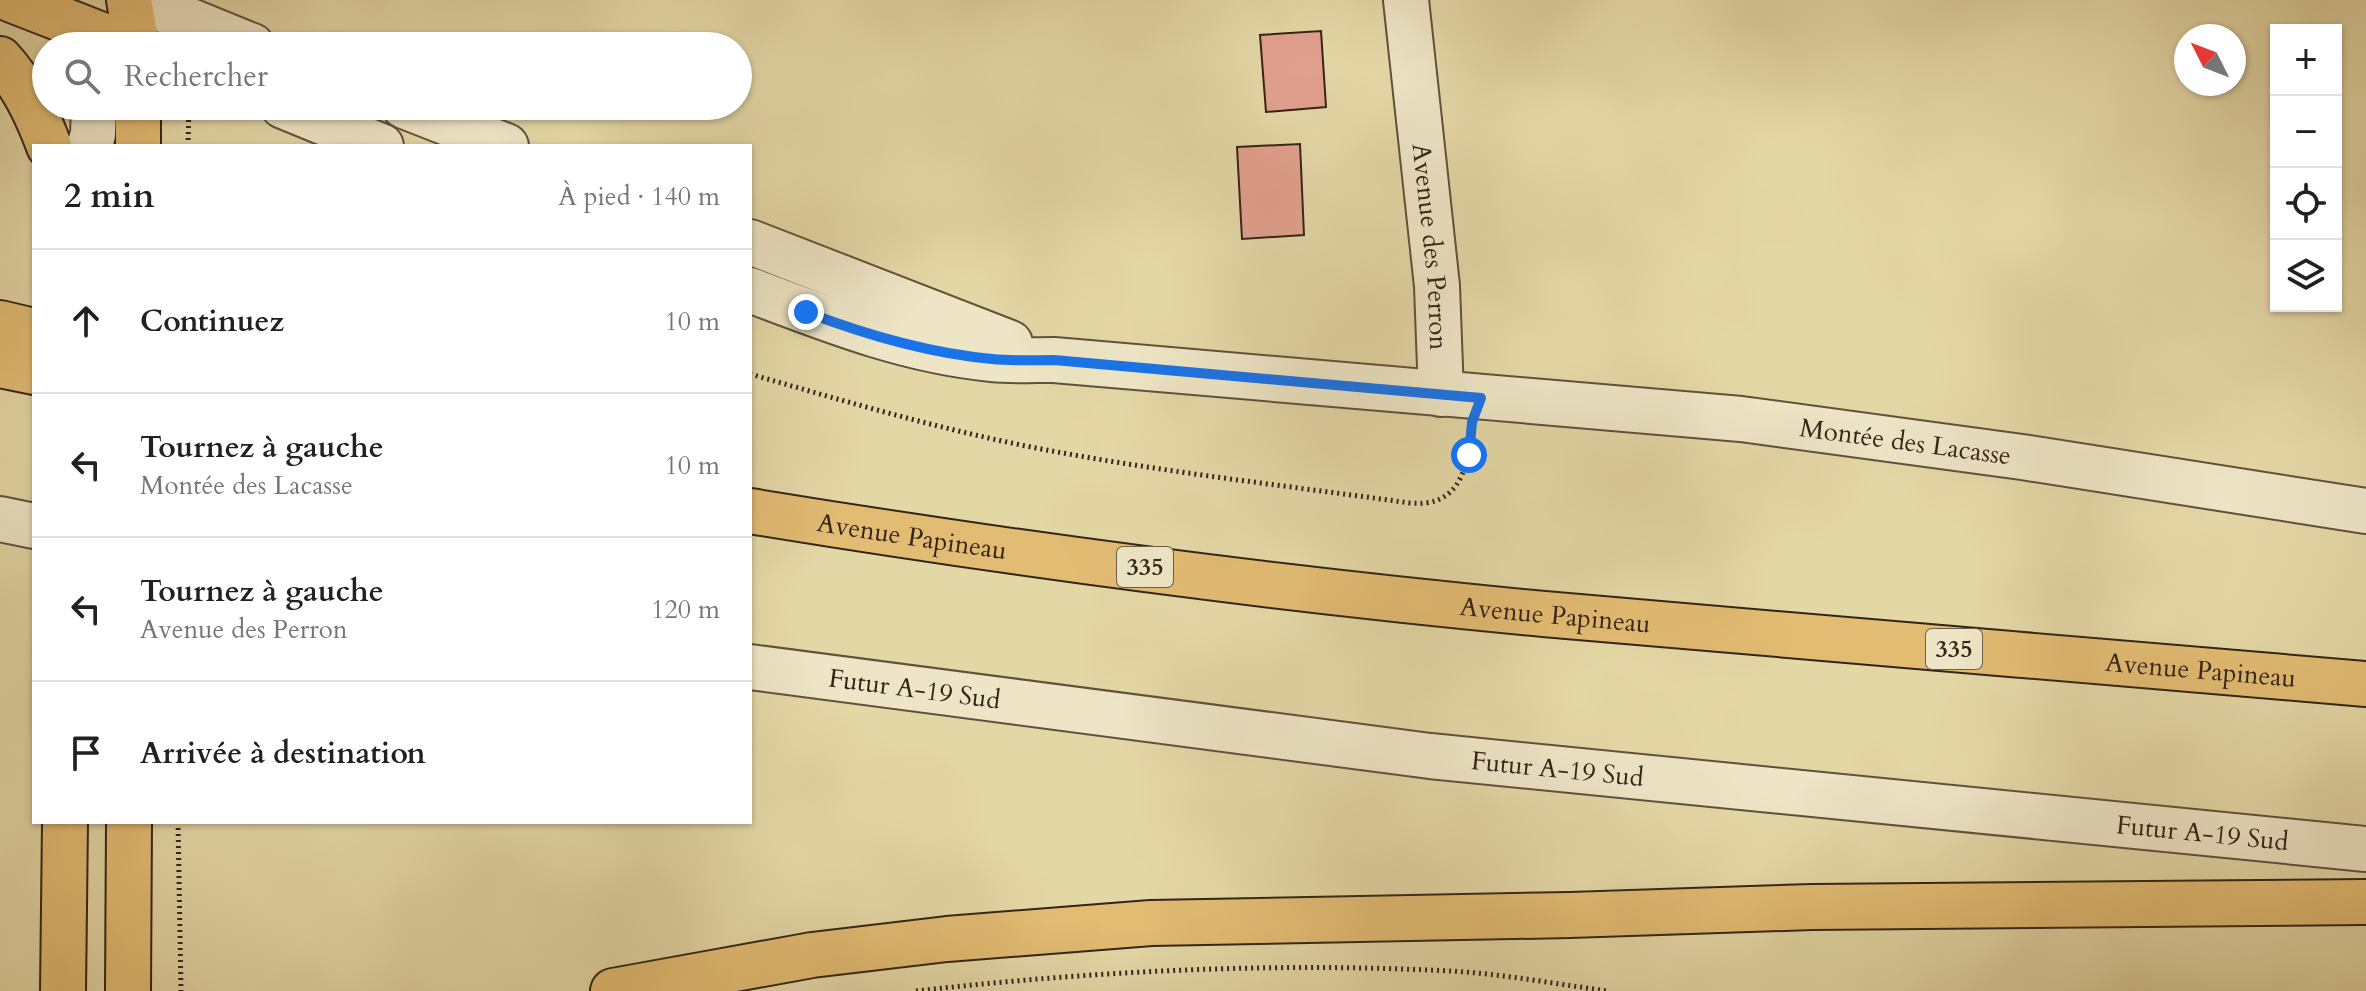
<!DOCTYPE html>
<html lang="fr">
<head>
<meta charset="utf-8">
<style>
	:root { --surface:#fff; --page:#f6f6f6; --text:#202124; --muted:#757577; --line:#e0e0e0 }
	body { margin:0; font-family:Cardo,serif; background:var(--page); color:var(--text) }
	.controls { position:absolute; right:24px; top:24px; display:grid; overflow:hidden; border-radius:0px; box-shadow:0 2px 6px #0004 }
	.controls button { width:72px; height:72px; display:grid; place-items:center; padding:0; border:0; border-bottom:2px solid var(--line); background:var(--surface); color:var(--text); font:40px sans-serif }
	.compass { position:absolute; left:2174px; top:24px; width:72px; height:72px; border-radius:50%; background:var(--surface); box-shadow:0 2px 6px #0004; rotate:312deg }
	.stop { position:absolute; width:24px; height:24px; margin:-18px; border:6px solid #1a73e8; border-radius:50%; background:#fff }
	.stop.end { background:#1a73e8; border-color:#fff; box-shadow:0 2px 8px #0008 }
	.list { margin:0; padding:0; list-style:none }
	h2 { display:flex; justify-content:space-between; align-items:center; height:104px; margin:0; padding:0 32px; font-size:34px }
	h2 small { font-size:26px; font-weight:400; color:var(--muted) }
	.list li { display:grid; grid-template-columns:52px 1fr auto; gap:24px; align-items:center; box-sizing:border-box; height:144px; padding:0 32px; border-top:2px solid var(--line) }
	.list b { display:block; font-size:30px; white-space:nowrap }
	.list p { margin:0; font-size:26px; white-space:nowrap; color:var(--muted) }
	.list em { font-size:26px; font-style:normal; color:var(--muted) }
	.icon { flex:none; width:44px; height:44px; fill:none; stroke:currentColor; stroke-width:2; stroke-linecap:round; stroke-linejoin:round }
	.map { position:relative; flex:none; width:2366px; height:991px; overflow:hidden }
	.search { position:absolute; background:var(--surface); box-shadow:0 2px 6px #0004; left:32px; top:32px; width:720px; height:88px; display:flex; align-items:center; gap:20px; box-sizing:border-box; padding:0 28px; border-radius:44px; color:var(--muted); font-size:30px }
	.panel { position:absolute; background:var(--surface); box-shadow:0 2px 6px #0004; left:32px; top:144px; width:720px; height:680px; border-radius:0px }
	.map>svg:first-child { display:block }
	.building { fill:#e3a18f; stroke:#342418; stroke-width:2 }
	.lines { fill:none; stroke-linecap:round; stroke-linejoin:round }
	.minor-casing { stroke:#60513c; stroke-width:48 }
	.major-casing { stroke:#342418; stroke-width:48 }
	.highway-casing { stroke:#342418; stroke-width:48 }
	.path { stroke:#342418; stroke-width:5; stroke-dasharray:2 4; stroke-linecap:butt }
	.minor { stroke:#ede5c5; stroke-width:44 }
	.major { stroke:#e2bc73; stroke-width:44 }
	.highway { stroke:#e2bc73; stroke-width:44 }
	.route { stroke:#1a73e8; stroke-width:10 }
	.labels { text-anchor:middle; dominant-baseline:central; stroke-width:7; stroke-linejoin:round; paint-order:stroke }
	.shield { fill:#ede5c5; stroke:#6c5e4c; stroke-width:2 }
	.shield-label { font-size:24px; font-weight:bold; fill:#342418 }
	.street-label { font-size:26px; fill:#342418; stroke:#ede5c5 }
</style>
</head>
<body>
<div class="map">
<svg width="2366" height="991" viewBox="0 0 2366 991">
	<rect width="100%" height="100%" fill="#e4d7a6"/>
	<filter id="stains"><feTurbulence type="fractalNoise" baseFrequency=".0025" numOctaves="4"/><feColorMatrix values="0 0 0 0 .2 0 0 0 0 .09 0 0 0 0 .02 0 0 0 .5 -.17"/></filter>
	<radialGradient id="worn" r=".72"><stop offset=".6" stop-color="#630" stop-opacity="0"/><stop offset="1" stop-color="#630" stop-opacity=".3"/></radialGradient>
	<path class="building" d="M1321,31l5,76 -60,5 -6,-77z
		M1300,144l4,91 -62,4 -5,-92z"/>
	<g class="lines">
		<g class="minor-casing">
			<g id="minor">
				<path d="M139,0l113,46"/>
				<path id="s1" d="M1406,0l31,286 4,108"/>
				<path d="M283,106l98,40"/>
				<path d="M404,106l102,40"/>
				<path d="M89,146l4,-11 1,-29"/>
				<path d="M750,242l260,101"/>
				<path id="s2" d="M750,290c79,30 157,61 242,69 20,2 41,1 62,1l687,59 281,38 344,54"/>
				<path d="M0,519l34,7"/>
				<path id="s3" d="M750,667l680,89 936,93"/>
			</g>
		</g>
		<g class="major-casing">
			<path id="major" d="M129,0l8,46
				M138,106v40
				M63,991l2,-169
				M128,991l1,-169"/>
		</g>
		<g class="highway-casing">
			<g id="highway">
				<path d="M12,0l90,35"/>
				<path d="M0,59c23,25 37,55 49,87"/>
				<path d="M0,323l34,8"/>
				<path d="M0,365l34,7"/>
				<path id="s4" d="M750,511c263,43 528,78 794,103 274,25 548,46 822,70"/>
				<path d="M613,991l199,-36 135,-16 204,-16 419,-8 242,-8 554,-5"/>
			</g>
		</g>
		<path class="path" d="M188,146l1,-40
			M750,374c91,26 182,53 276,72 126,25 256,39 384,57 46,4 56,-28 61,-67
			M178,822l3,169
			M916,991c177,-20 356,-29 535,-20 52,3 105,13 157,20"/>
		<use href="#minor" class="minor"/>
		<use href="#major" class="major"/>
		<use href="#highway" class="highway"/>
	</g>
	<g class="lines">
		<path class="route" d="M806,312c60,23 122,41 186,47 20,2 41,1 62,1l427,38 -9,24 -3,33"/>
	</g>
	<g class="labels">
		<g class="shield">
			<rect x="1117" y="547" width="56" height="40" rx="6"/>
			<rect x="1926" y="629" width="56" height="40" rx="6"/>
		</g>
		<g class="shield-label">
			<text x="1145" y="567">335</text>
			<text x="1954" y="649">335</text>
		</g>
		<g class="street-label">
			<text stroke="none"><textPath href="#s1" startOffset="248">Avenue des Perron</textPath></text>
			<text stroke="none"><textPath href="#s2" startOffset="1170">Montée des Lacasse</textPath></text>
			<text stroke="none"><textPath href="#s4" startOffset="164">Avenue Papineau</textPath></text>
			<text stroke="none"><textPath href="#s4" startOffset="812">Avenue Papineau</textPath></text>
			<text stroke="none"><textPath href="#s4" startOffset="1460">Avenue Papineau</textPath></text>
			<text stroke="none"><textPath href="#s3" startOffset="166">Futur A-19 Sud</textPath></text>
			<text stroke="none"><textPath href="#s3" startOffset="814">Futur A-19 Sud</textPath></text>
			<text stroke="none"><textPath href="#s3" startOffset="1462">Futur A-19 Sud</textPath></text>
		</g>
	</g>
	<rect width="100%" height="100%" filter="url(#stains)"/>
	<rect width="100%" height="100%" fill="url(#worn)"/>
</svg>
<div class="controls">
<button>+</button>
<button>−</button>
<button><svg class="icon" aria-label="locate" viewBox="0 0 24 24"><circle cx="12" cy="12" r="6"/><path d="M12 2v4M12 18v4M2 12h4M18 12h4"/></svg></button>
<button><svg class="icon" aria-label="layers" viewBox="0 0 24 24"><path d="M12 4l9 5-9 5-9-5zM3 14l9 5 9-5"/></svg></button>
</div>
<svg class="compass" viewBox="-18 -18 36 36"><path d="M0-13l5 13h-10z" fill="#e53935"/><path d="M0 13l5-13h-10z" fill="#757577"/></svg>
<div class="stop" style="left:1469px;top:455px"></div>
<div class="stop end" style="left:806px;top:312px"></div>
<div class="search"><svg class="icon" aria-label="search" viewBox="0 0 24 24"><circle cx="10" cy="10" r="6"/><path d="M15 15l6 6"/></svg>Rechercher</div>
<section class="panel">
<h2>2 min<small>À pied · 140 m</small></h2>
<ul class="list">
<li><svg class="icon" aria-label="ahead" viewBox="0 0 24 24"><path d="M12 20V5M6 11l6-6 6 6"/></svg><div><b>Continuez</b></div><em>10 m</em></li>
<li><svg class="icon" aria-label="left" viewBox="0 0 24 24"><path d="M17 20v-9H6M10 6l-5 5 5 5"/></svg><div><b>Tournez à gauche</b><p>Montée des Lacasse</p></div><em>10 m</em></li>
<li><svg class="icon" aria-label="left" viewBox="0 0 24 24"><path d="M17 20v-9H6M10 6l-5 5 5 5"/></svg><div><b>Tournez à gauche</b><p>Avenue des Perron</p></div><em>120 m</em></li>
<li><svg class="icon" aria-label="arrive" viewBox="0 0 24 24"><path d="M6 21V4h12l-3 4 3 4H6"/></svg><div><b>Arrivée à destination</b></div></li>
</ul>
</section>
</div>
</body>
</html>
